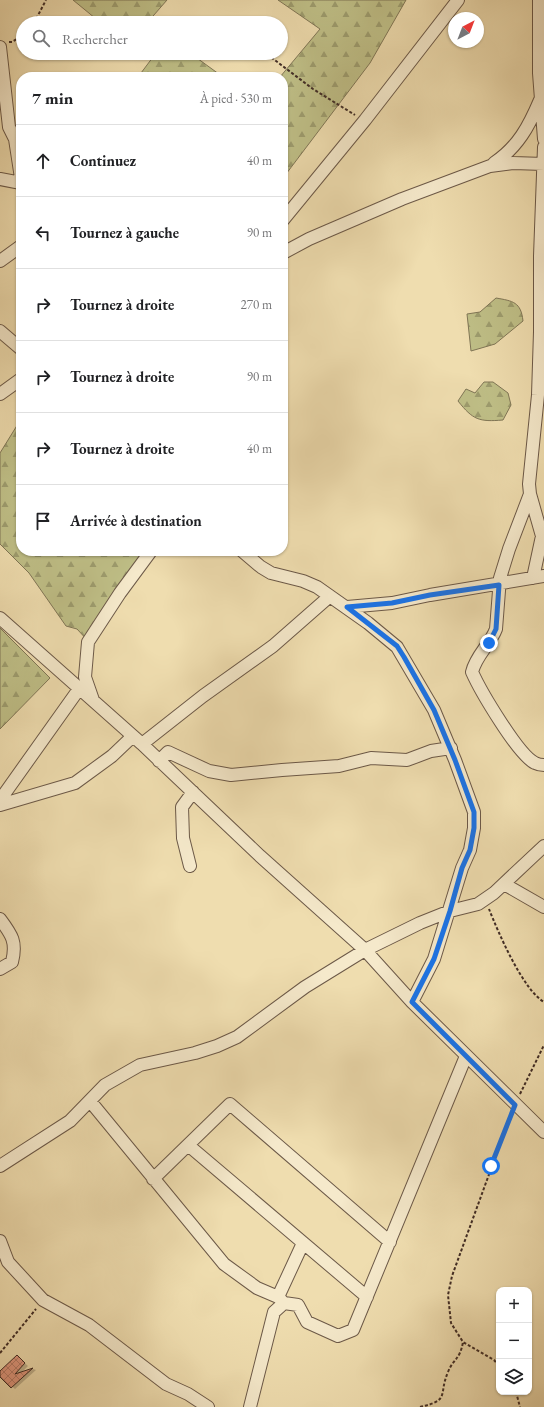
<!DOCTYPE html>
<html lang="fr">
<head>
<meta charset="utf-8">
<style>
	:root { --surface:#fff; --page:#f2f2f2; --text:#202124; --muted:#757577; --line:#e0e0e0 }
	body { margin:0; font-family:"EB Garamond",serif; background:var(--page); color:var(--text) }
	.controls { position:absolute; right:12px; bottom:12px; display:grid; overflow:hidden; border-radius:8px; box-shadow:0 1px 3px #0004 }
	.controls button { width:36px; height:36px; display:grid; place-items:center; padding:0; border:0; border-bottom:1px solid var(--line); background:var(--surface); color:var(--text); font:20px sans-serif }
	.compass { position:absolute; left:448px; top:12px; width:36px; height:36px; border-radius:50%; background:var(--surface); box-shadow:0 1px 3px #0004; rotate:42deg }
	.stop { position:absolute; width:12px; height:12px; margin:-9px; border:3px solid #1a73e8; border-radius:50%; background:#fff }
	.stop.end { background:#1a73e8; border-color:#fff; box-shadow:0 1px 4px #0008 }
	.list { margin:0; padding:0; list-style:none }
	h2 { display:flex; justify-content:space-between; align-items:center; height:52px; margin:0; padding:0 16px; font-size:17px }
	h2 small { font-size:13px; font-weight:400; color:var(--muted) }
	.list li { display:grid; grid-template-columns:26px 1fr auto; gap:12px; align-items:center; box-sizing:border-box; height:72px; padding:0 16px; border-top:1px solid var(--line) }
	.list b { display:block; font-size:15px; white-space:nowrap }
	.list em { font-size:13px; font-style:normal; color:var(--muted) }
	.icon { flex:none; width:22px; height:22px; fill:none; stroke:currentColor; stroke-width:2; stroke-linecap:round; stroke-linejoin:round }
	.map { position:relative; flex:none; width:544px; height:1407px; overflow:hidden }
	.search { position:absolute; background:var(--surface); box-shadow:0 1px 3px #0004; left:16px; top:16px; width:272px; height:44px; display:flex; align-items:center; gap:10px; box-sizing:border-box; padding:0 14px; border-radius:22px; color:var(--muted); font-size:15px }
	.panel { position:absolute; background:var(--surface); box-shadow:0 1px 3px #0004; left:16px; top:72px; width:272px; height:484px; border-radius:16px }
	.map>svg:first-child { display:block }
	.forest { fill:url(#forest-firs); stroke:#807656 }
	.shadow { fill:#0003 }
	.building { fill:url(#building-cross-hatch); stroke:#412d26 }
	.lines { fill:none; stroke-linecap:round; stroke-linejoin:round }
	.minor-casing { stroke:#6c5948; stroke-width:14 }
	.path { stroke:#412d26; stroke-width:2; stroke-dasharray:3 2; stroke-linecap:butt }
	.minor { stroke:#f5e9cb; stroke-width:12 }
	.route { stroke:#1a73e8; stroke-width:5 }
</style>
</head>
<body>
<div class="map">
<svg width="544" height="1407" viewBox="0 0 544 1407">
	<defs>
		<pattern id="forest-firs" width="22" height="20" patternUnits="userSpaceOnUse"><rect width="22" height="20" fill="#bfbf87"/><path d="M5 1l3.5 6h-7zM16 11l3.5 6h-7z" fill="#9d9c6e"/></pattern>
		<pattern id="building-cross-hatch" width="8" height="8" patternUnits="userSpaceOnUse"><rect width="8" height="8" fill="#df977e"/><path d="M0 0l8 8M0 8l8-8" fill="none" stroke="#b67c67"/></pattern>
	</defs>
	<rect width="100%" height="100%" fill="#efddaf"/>
	<filter id="stains"><feTurbulence type="fractalNoise" baseFrequency=".005" numOctaves="4"/><feColorMatrix values="0 0 0 0 .2 0 0 0 0 .09 0 0 0 0 .02 0 0 0 .5 -.17"/></filter>
	<radialGradient id="worn" r=".72"><stop offset=".6" stop-color="#630" stop-opacity="0"/><stop offset="1" stop-color="#630" stop-opacity=".3"/></radialGradient>
	<path class="forest" d="M73,0h94l-20,23h-46z
		M278,0h128l-36,63 -87,115v-101h-3l40,-48z
		M156,53h34l33,24h-85z
		M496,298c17,3 25,4 27,23l-28,23 -24,7 -4,-37 13,-2z
		M484,382h9l15,11 3,12 -8,15c-24,2 -30,0 -45,-19l8,-12 9,4z
		M21,419v132h136l-67,92 -13,-14 -11,-3 -37,-53 -29,-29v-91z
		M0,628l50,50 -50,51z"/>
	<path class="shadow" d="M17,1356l11,10 -7,7 12,-4 3,1 -21,19 -15,-14v-3z"/>
	<path class="building" d="M17,1355l8,8 -10,11 18,-6 -22,20 -11,-11v-6z"/>
	<g class="lines">
		<g class="minor-casing">
			<path id="minor" d="M539,0v73l5,66
				M0,47l9,80 6,12 6,39
				M494,163c24,-16 35,-37 46,-63
				M0,179l21,4
				M283,220l82,-100 93,-120
				M283,253l26,-14 93,-40 88,-33 23,-3 31,1
				M0,261l21,-15
				M0,331l21,18
				M0,394l21,-15
				M530,494l-21,55 -9,29 -4,51c-6,16 -20,26 -24,43 8,18 46,83 63,91 2,1 6,2 9,2
				M242,551l19,16 10,6 32,8 14,6 51,36 29,24 37,63 21,50 19,52v16l-4,22 -8,18 -28,91 -22,43
				M533,578l9,-42 -12,-42 -1,-10 9,-89 2,-63v-76l4,-109
				M347,607l45,-4 38,-8 114,-19
				M0,618l142,126 118,112 105,94 47,52 132,130
				M93,700l-8,-23 3,-35 32,-49 31,-42
				M142,744l61,-48 70,-50 57,-50
				M159,761l9,-9 41,19 22,4 51,-5 57,-4 32,-8 36,2 24,-9 20,-3
				M0,800l79,-111
				M0,805l75,-22 37,-27 21,-20
				M190,866l-7,-28 -1,-31 11,-15
				M504,884l40,23
				M0,919c12,16 17,23 12,43l-12,7
				M90,1101l134,163 33,24 21,9 6,6
				M188,1145l179,152
				M0,1166l70,-45 35,-36 35,-20 55,-12 22,-7 20,-9 68,-50 60,-37 55,-27 30,-12 28,-7 16,-11 50,-47
				M153,1179l77,-75 160,138
				M0,1241l8,21 35,38 46,25 77,59 22,10 20,13
				M278,1297l25,-54
				M250,1407l24,-95 10,-9 14,2 9,17 31,14 15,-6 113,-274"/>
		</g>
		<path class="path" d="M34,23l12,-23
			M9,42h3l11,-7
			M269,53l3,5 41,31 42,26
			M489,909c9,23 34,81 55,93
			M520,1094l24,-49
			M0,1353l36,-44
			M499,1366l-5,-6 -31,-18 -12,-19 -3,-28 4,-19 59,-162
			M516,1392l4,15
			M420,1407c31,-7 18,-12 28,-35 5,-13 12,-12 15,-30"/>
		<use href="#minor" class="minor"/>
	</g>
	<g class="lines">
		<path class="route" d="M489,643l7,-14 3,-44 -69,10 -38,8 -45,4 50,39 7,11 30,53 21,50 19,52v16l-4,22 -8,18 -12,43 -16,48 -22,43 103,103 -24,61"/>
	</g>
	<rect width="100%" height="100%" filter="url(#stains)"/>
	<rect width="100%" height="100%" fill="url(#worn)"/>
</svg>
<div class="controls">
<button>+</button>
<button>−</button>
<button><svg class="icon" aria-label="layers" viewBox="0 0 24 24"><path d="M12 4l9 5-9 5-9-5zM3 14l9 5 9-5"/></svg></button>
</div>
<svg class="compass" viewBox="-18 -18 36 36"><path d="M0-13l5 13h-10z" fill="#e53935"/><path d="M0 13l5-13h-10z" fill="#757577"/></svg>
<div class="stop" style="left:491px;top:1166px"></div>
<div class="stop end" style="left:489px;top:643px"></div>
<div class="search"><svg class="icon" aria-label="search" viewBox="0 0 24 24"><circle cx="10" cy="10" r="6"/><path d="M15 15l6 6"/></svg>Rechercher</div>
<section class="panel">
<h2>7 min<small>À pied · 530 m</small></h2>
<ul class="list">
<li><svg class="icon" aria-label="ahead" viewBox="0 0 24 24"><path d="M12 20V5M6 11l6-6 6 6"/></svg><div><b>Continuez</b></div><em>40 m</em></li>
<li><svg class="icon" aria-label="left" viewBox="0 0 24 24"><path d="M17 20v-9H6M10 6l-5 5 5 5"/></svg><div><b>Tournez à gauche</b></div><em>90 m</em></li>
<li><svg class="icon" aria-label="right" viewBox="0 0 24 24"><path d="M7 20v-9h11M14 6l5 5-5 5"/></svg><div><b>Tournez à droite</b></div><em>270 m</em></li>
<li><svg class="icon" aria-label="right" viewBox="0 0 24 24"><path d="M7 20v-9h11M14 6l5 5-5 5"/></svg><div><b>Tournez à droite</b></div><em>90 m</em></li>
<li><svg class="icon" aria-label="right" viewBox="0 0 24 24"><path d="M7 20v-9h11M14 6l5 5-5 5"/></svg><div><b>Tournez à droite</b></div><em>40 m</em></li>
<li><svg class="icon" aria-label="arrive" viewBox="0 0 24 24"><path d="M6 21V4h12l-3 4 3 4H6"/></svg><div><b>Arrivée à destination</b></div></li>
</ul>
</section>
</div>
</body>
</html>
